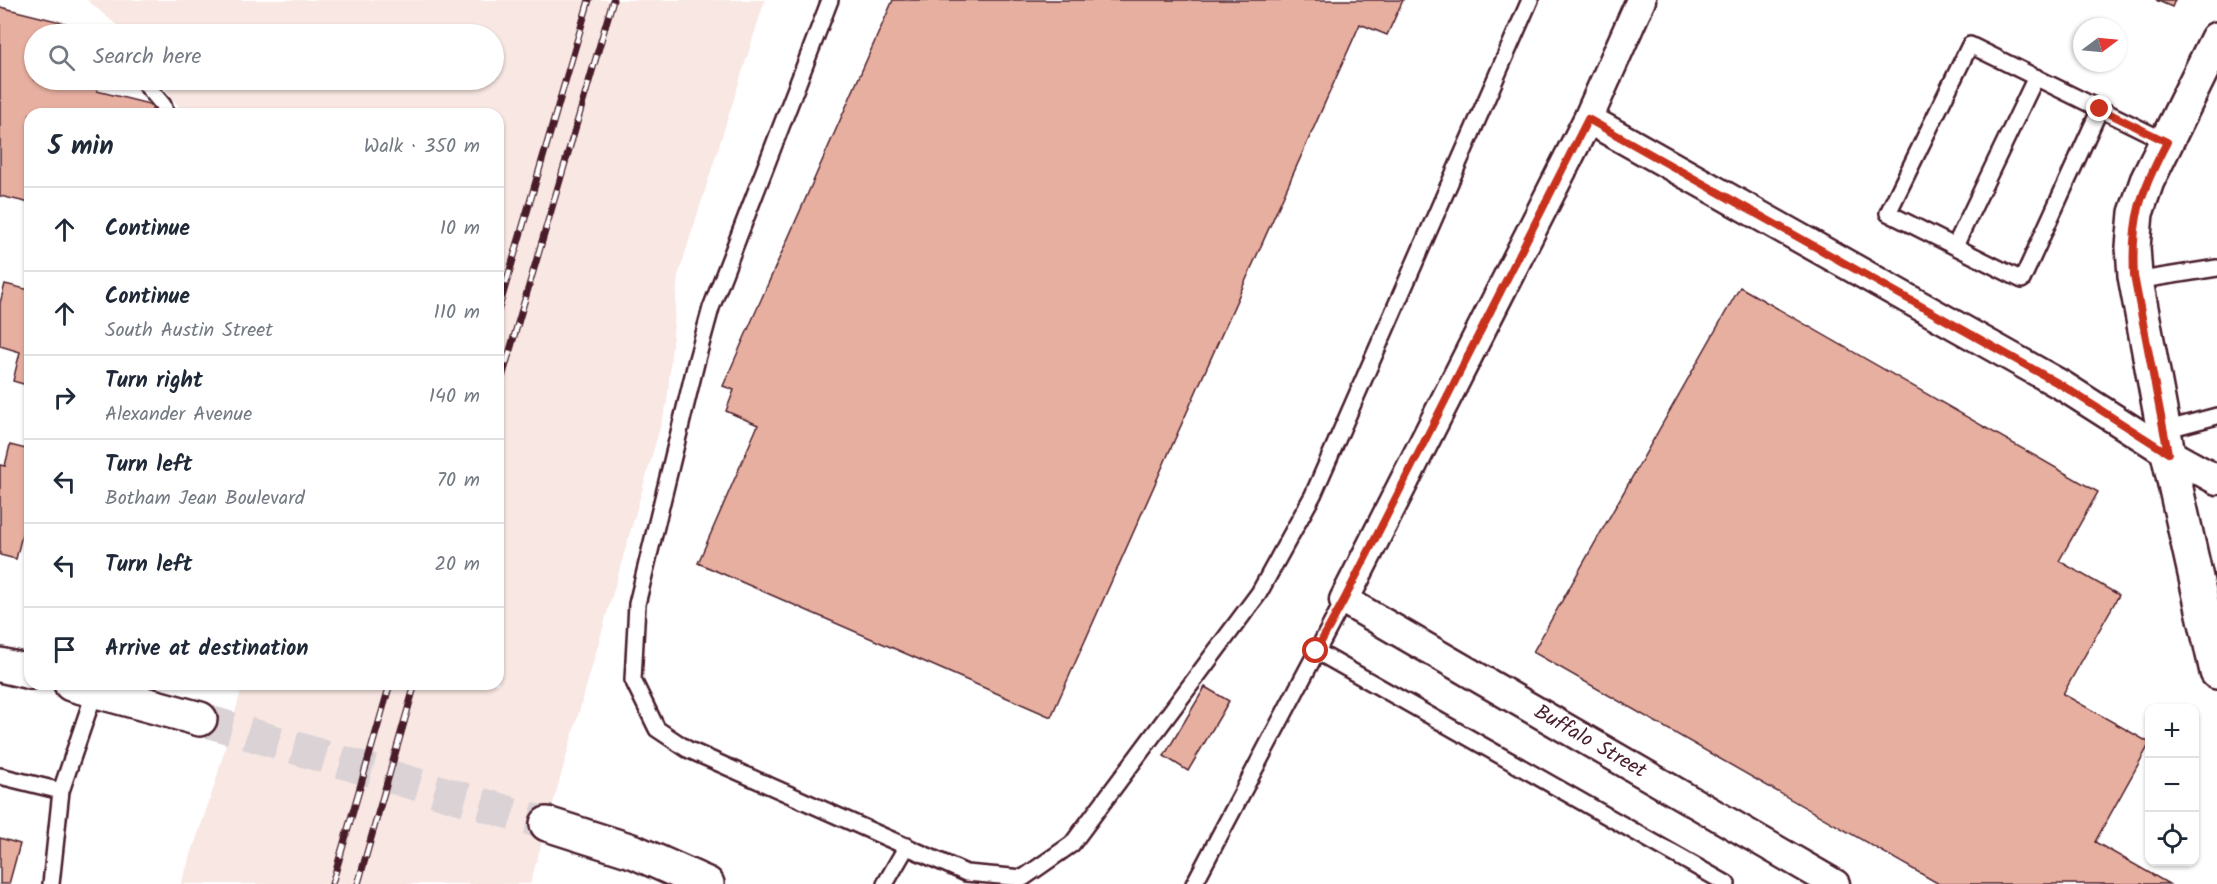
<!DOCTYPE html>
<html lang="en">
<head>
<meta charset="utf-8">
<style>
	:root { --surface:#fff; --page:#f2f2f3; --text:#1f2937; --muted:#747a83; --line:#e0e1e3 }
	body { margin:0; font-family:Kalam,sans-serif; background:var(--page); color:var(--text) }
	.controls { position:absolute; right:18px; bottom:18px; display:grid; overflow:hidden; border-radius:12px; box-shadow:0 2px 4px #0004 }
	.controls button { width:54px; height:54px; display:grid; place-items:center; padding:0; border:0; border-bottom:2px solid var(--line); background:var(--surface); color:var(--text); font:30px sans-serif }
	.compass { position:absolute; left:2073px; top:18px; width:54px; height:54px; border-radius:50%; background:var(--surface); box-shadow:0 2px 4px #0004; rotate:74deg }
	.stop { position:absolute; width:18px; height:18px; margin:-14px; border:4px solid #c8321e; border-radius:50%; background:#fff }
	.stop.end { background:#c8321e; border-color:#fff; box-shadow:0 2px 6px #0008 }
	.list { margin:0; padding:0; list-style:none }
	h2 { display:flex; justify-content:space-between; align-items:center; height:78px; margin:0; padding:0 24px; font-size:26px }
	h2 small { font-size:20px; font-weight:400; color:var(--muted) }
	.list li { display:grid; grid-template-columns:39px 1fr auto; gap:18px; align-items:center; box-sizing:border-box; height:84px; padding:0 24px; border-top:2px solid var(--line) }
	.list b { display:block; font-size:22px; white-space:nowrap }
	.list p { margin:0; font-size:20px; white-space:nowrap; color:var(--muted) }
	.list em { font-size:20px; font-style:normal; color:var(--muted) }
	.icon { flex:none; width:33px; height:33px; fill:none; stroke:currentColor; stroke-width:2; stroke-linecap:round; stroke-linejoin:round }
	.map { position:relative; flex:none; width:2217px; height:884px; overflow:hidden }
	.search { position:absolute; background:var(--surface); box-shadow:0 2px 4px #0004; left:24px; top:24px; width:480px; height:66px; display:flex; align-items:center; gap:15px; box-sizing:border-box; padding:0 21px; border-radius:33px; color:var(--muted); font-size:22px }
	.panel { position:absolute; background:var(--surface); box-shadow:0 2px 4px #0004; left:24px; top:108px; width:480px; height:582px; border-radius:18px }
	.map>svg:first-child { display:block }
	.built { fill:#f8e7e2 }
	.building { fill:#e7afa0; stroke:#4a1f2b; stroke-width:1.5 }
	.lines { fill:none; stroke-linecap:round; stroke-linejoin:round }
	.secondary-tunnel { stroke:#dbd2d5; stroke-width:33; stroke-dasharray:33 16; stroke-linecap:butt }
	.service-casing { stroke:#4a1f2b; stroke-width:20 }
	.minor-casing { stroke:#4a1f2b; stroke-width:33 }
	.secondary-casing { stroke:#4a1f2b; stroke-width:38 }
	.service { stroke:#fff; stroke-width:15 }
	.minor { stroke:#fff; stroke-width:28 }
	.secondary { stroke:#fff; stroke-width:33 }
	.rail-casing { stroke:#4a1f2b; stroke-width:7 }
	.rail { stroke:#fff; stroke-width:4.5; stroke-dasharray:14; stroke-linecap:butt }
	.route { stroke:#c8321e; stroke-width:8 }
	.labels { text-anchor:middle; dominant-baseline:central; stroke-width:4.5; stroke-linejoin:round; paint-order:stroke }
	.street-label { font-size:21px; fill:#4a1f2b; stroke:#fff }
</style>
</head>
<body>
<div class="map">
<svg width="2217" height="884" viewBox="0 0 2217 884">
	<rect width="100%" height="100%" fill="#fff"/>
	<filter id="ink" filterUnits="userSpaceOnUse"><feTurbulence type="fractalNoise" baseFrequency=".0167" numOctaves="2"/><feDisplacementMap in="SourceGraphic" scale="12" xChannelSelector="R" yChannelSelector="G"/><feConvolveMatrix kernelMatrix="1 2 1 2 8 2 1 2 1" color-interpolation-filters="sRGB"/></filter>
	<g filter="url(#ink)">
		<path class="built" d="M87,0h678l-87,276 -11,127 -137,481h-349l34,-100 28,-100h255v-570h-314l-25,-34h335v-46h-367z"/>
		<path class="building" d="M893,0h510l-16,35 -27,-11 -309,693 -353,-154 60,-138 -32,-14 8,-21 -11,-4z
			M2156,0h19l-3,7z
			M0,7l105,26v1h-71v46h60l5,2 -2,9 56,14 -2,9h-121v89l-30,-7z
			M5,284l25,6v96l-17,-5 7,-29 -20,-6v-43z
			M1740,287l358,205 -39,69 60,34 -56,99 87,49 -55,99 74,42h-230l-406,-232z
			M10,445l20,5 -2,23 2,1v29l-14,56 -16,-4v-90l5,1z
			M1205,687l24,14 -41,70 -24,-15z
			M0,838l20,6 -11,40h-9z"/>
		<g class="lines">
			<path class="secondary-tunnel" d="M200,719l347,105"/>
			<g class="service-casing">
				<path id="service" d="M830,0l-119,308 -14,51 -60,245 -4,76 24,49 30,20 279,124 57,5 49,-34 187,-251 54,-98 217,-495
					M142,80l21,25 3,9
					M2100,109l-78,171 -134,-67 82,-168 197,97
					M1955,246l81,-169
					M2135,281l82,-13
					M2164,430l53,-14
					M1316,651l411,233
					M0,776l61,15 34,-100
					M51,884l10,-93
					M885,884l22,-38
					M1194,884l150,-284"/>
			</g>
			<g class="minor-casing">
				<path id="minor" d="M1641,0l-53,119 -244,481 491,284
					M1588,119l475,267 105,67 49,27"/>
			</g>
			<g class="secondary-casing">
				<path id="secondary" d="M2217,39l-70,142 -11,32 -3,34 2,29 33,177 49,219
					M0,665l30,7
					M71,684l129,35
					M547,824l88,28 72,32"/>
			</g>
			<use href="#service" class="service"/>
			<use href="#minor" class="minor"/>
			<use href="#secondary" class="secondary"/>
			<g class="rail-casing">
				<path id="rail" d="M498,311l91,-311
					M498,391l115,-391
					M332,884l58,-200
					M358,884l57,-200"/>
			</g>
			<use href="#rail" class="rail"/>
		</g>
	</g>
	<g class="lines" filter="url(#ink)">
		<path class="route" d="M1316,651l28,-51 244,-481 475,267 105,67 -34,-177c-3,-59 6,-82 33,-134l-67,-33"/>
	</g>
	<g class="labels">
		<g class="street-label">
			<text transform="translate(1590 742) rotate(30)">Buffalo Street</text>
		</g>
	</g>
</svg>
<div class="controls">
<button>+</button>
<button>−</button>
<button><svg class="icon" aria-label="locate" viewBox="0 0 24 24"><circle cx="12" cy="12" r="6"/><path d="M12 2v4M12 18v4M2 12h4M18 12h4"/></svg></button>
</div>
<svg class="compass" viewBox="-18 -18 36 36"><path d="M0-13l5 13h-10z" fill="#e53935"/><path d="M0 13l5-13h-10z" fill="#747a83"/></svg>
<div class="stop" style="left:1316px;top:651px"></div>
<div class="stop end" style="left:2100px;top:109px"></div>
<div class="search"><svg class="icon" aria-label="search" viewBox="0 0 24 24"><circle cx="10" cy="10" r="6"/><path d="M15 15l6 6"/></svg>Search here</div>
<section class="panel">
<h2>5 min<small>Walk · 350 m</small></h2>
<ul class="list">
<li><svg class="icon" aria-label="ahead" viewBox="0 0 24 24"><path d="M12 20V5M6 11l6-6 6 6"/></svg><div><b>Continue</b></div><em>10 m</em></li>
<li><svg class="icon" aria-label="ahead" viewBox="0 0 24 24"><path d="M12 20V5M6 11l6-6 6 6"/></svg><div><b>Continue</b><p>South Austin Street</p></div><em>110 m</em></li>
<li><svg class="icon" aria-label="right" viewBox="0 0 24 24"><path d="M7 20v-9h11M14 6l5 5-5 5"/></svg><div><b>Turn right</b><p>Alexander Avenue</p></div><em>140 m</em></li>
<li><svg class="icon" aria-label="left" viewBox="0 0 24 24"><path d="M17 20v-9H6M10 6l-5 5 5 5"/></svg><div><b>Turn left</b><p>Botham Jean Boulevard</p></div><em>70 m</em></li>
<li><svg class="icon" aria-label="left" viewBox="0 0 24 24"><path d="M17 20v-9H6M10 6l-5 5 5 5"/></svg><div><b>Turn left</b></div><em>20 m</em></li>
<li><svg class="icon" aria-label="arrive" viewBox="0 0 24 24"><path d="M6 21V4h12l-3 4 3 4H6"/></svg><div><b>Arrive at destination</b></div></li>
</ul>
</section>
</div>
</body>
</html>
